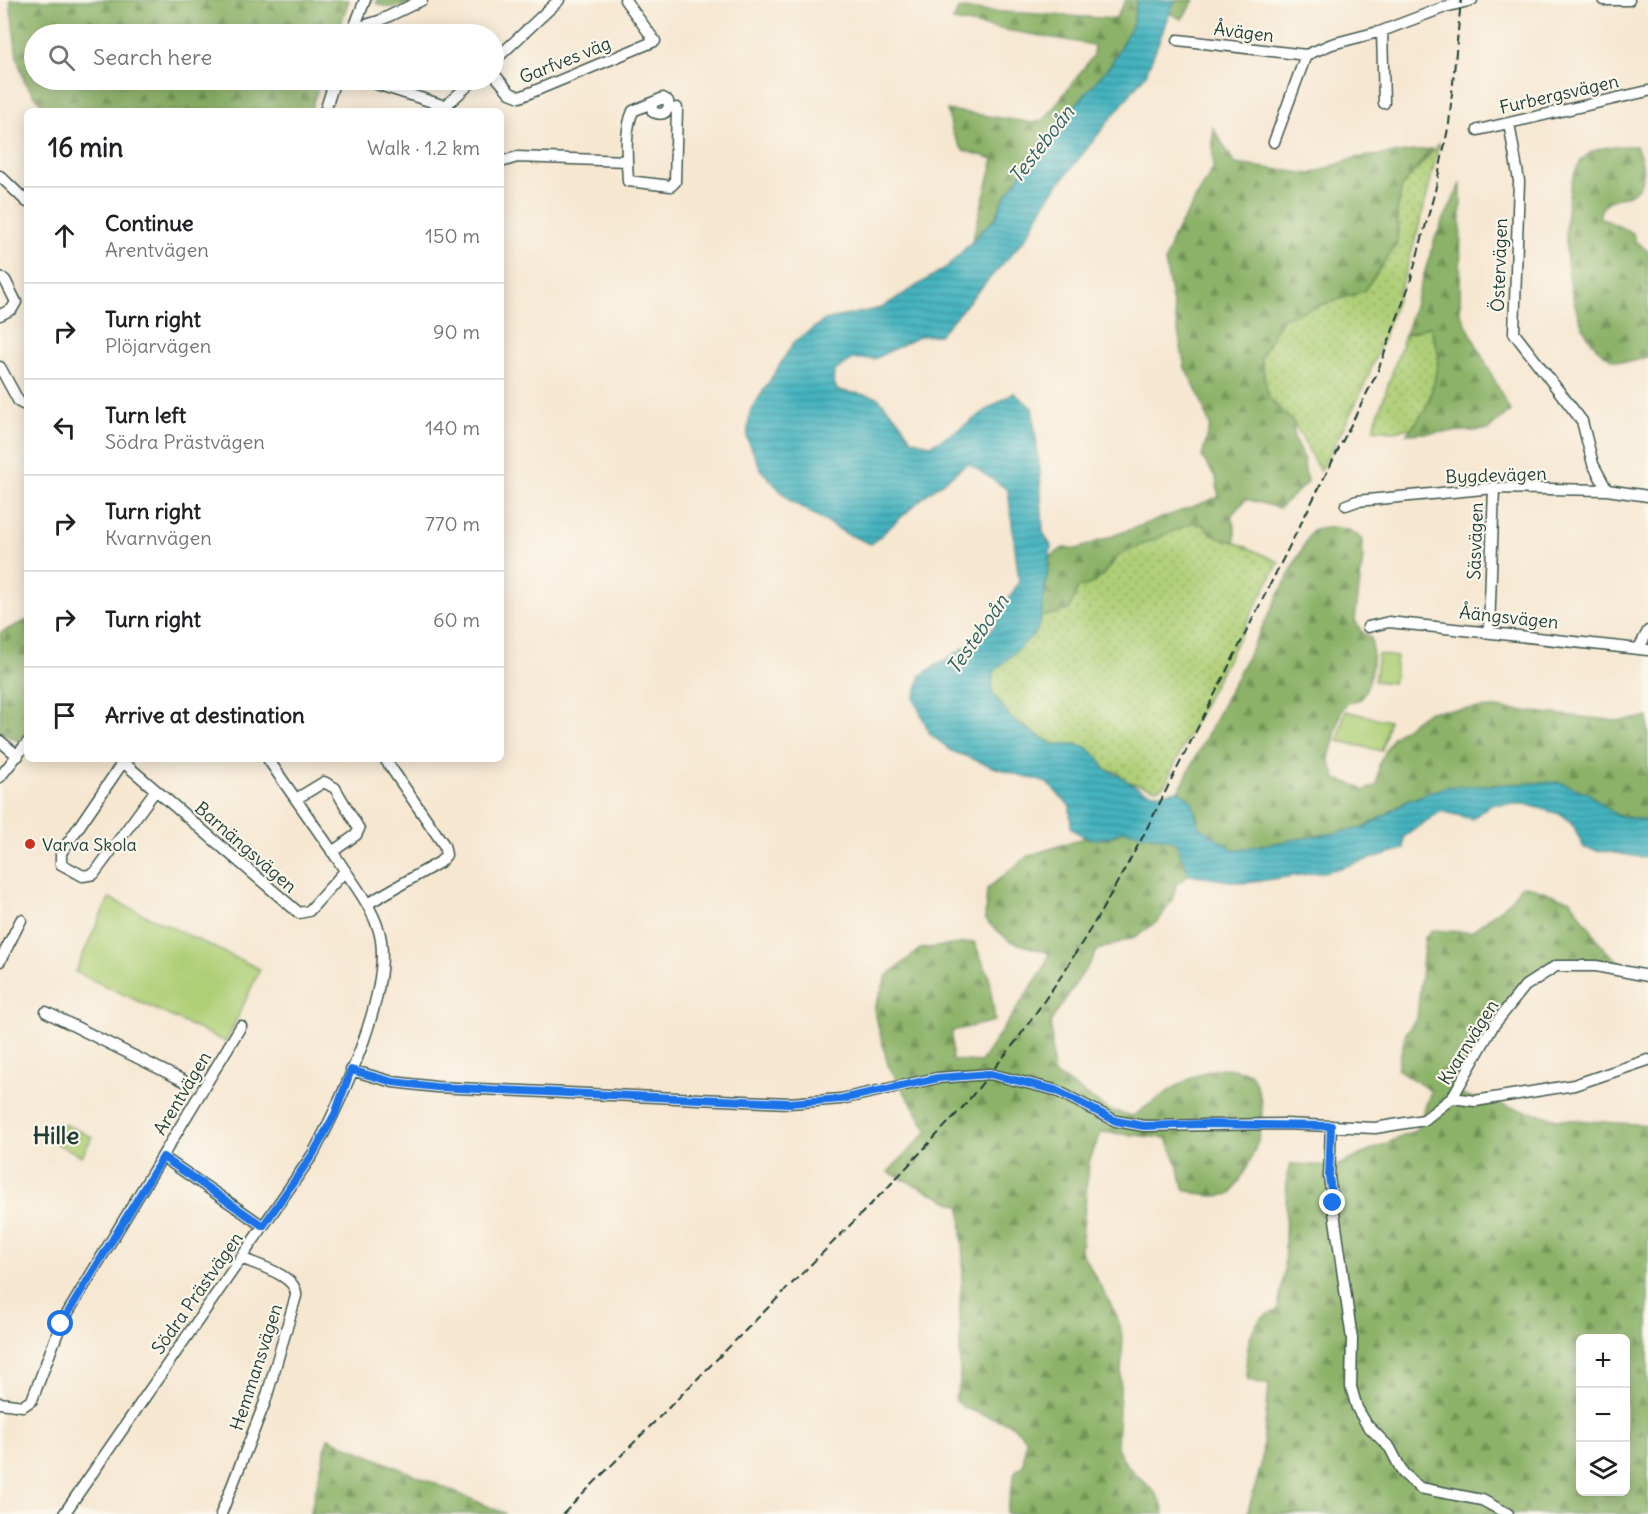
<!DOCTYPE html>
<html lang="en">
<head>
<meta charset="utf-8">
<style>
	:root { --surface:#fff; --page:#f6f6f6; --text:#202124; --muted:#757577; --line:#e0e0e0 }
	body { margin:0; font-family:Delius,sans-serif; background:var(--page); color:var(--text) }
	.controls { position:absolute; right:18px; bottom:18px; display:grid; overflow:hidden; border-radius:9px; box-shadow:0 3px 15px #0003 }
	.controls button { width:54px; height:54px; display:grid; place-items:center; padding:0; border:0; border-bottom:2px solid var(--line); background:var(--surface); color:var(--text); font:30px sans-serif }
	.stop { position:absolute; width:18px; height:18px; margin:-14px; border:4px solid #1a73e8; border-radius:50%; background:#fff }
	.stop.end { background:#1a73e8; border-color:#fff; box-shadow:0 2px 6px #0008 }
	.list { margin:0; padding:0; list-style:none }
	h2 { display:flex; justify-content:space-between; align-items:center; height:78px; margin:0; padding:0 24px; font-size:26px }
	h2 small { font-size:20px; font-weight:400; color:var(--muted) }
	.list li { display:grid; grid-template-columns:39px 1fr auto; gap:18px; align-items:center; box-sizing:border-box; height:96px; padding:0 24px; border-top:2px solid var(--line) }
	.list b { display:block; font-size:22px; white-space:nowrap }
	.list p { margin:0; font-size:20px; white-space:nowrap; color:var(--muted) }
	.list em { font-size:20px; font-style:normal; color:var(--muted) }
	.icon { flex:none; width:33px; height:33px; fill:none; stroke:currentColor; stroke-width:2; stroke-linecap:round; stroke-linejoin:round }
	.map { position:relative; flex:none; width:1648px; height:1514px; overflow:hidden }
	.search { position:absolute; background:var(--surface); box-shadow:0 3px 15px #0003; left:24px; top:24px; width:480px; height:66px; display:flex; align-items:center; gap:15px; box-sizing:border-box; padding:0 21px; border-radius:33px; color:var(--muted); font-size:22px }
	.panel { position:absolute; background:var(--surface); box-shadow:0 3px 15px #0003; left:24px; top:108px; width:480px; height:654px; border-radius:9px }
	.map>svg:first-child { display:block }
	.grass { fill:url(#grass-dots); stroke:#678656; stroke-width:1.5 }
	.forest { fill:url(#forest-firs); stroke:#55784e; stroke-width:1.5; fill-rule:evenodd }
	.green { fill:#afcf77; stroke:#678656; stroke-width:1.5 }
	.water { fill:url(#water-rules); stroke:#32787a; stroke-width:1.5 }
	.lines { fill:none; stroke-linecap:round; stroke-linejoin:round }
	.minor-casing { stroke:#3f564c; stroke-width:13 }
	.minor { stroke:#fff; stroke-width:10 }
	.rail { stroke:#1f3d34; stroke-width:2; stroke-dasharray:9 4.5; stroke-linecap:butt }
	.route { stroke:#1a73e8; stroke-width:8 }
	.poi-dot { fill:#c8321e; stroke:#fbf7ec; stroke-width:2 }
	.labels { text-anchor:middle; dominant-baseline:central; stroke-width:4.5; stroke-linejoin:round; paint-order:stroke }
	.street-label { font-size:18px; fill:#1f3d34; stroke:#fbf7ec }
	.poi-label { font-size:18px; fill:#1f3d34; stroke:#fbf7ec; text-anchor:start }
	.water-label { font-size:20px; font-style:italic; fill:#2a605e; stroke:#fbf7ec }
	.district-label { font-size:24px; font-weight:bold; fill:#1f3d34; stroke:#fbf7ec }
</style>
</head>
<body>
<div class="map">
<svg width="1648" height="1514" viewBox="0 0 1648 1514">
	<defs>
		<pattern id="grass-dots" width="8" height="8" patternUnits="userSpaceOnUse" patternTransform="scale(1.5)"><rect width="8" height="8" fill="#afcf77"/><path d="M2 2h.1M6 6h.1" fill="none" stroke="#8ea962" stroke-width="1.8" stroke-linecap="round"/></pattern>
		<pattern id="forest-firs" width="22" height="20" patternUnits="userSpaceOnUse" patternTransform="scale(1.5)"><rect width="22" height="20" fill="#8bb268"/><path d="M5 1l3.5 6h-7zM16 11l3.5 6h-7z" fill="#719256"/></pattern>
		<pattern id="water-rules" width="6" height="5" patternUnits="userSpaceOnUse" patternTransform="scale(1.5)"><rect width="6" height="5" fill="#44b3bf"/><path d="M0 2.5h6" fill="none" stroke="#38939c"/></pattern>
	</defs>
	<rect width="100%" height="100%" fill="#fbf7ec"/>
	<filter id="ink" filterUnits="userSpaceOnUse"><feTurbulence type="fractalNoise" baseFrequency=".0167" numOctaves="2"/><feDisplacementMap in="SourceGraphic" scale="12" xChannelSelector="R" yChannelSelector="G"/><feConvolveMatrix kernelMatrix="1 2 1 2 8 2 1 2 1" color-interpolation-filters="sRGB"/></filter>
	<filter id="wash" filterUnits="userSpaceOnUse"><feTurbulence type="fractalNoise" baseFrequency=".008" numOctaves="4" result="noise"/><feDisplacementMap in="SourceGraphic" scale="24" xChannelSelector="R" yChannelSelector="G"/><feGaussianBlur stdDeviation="1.35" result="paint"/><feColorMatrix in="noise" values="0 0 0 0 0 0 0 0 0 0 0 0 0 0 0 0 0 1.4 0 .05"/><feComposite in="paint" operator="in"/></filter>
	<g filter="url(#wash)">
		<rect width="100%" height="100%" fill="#f6e7d1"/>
		<path class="grass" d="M1439,144c-17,78 -38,152 -68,225 -14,35 -33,69 -51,103l-26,-49 -26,-26 -8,-39 22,-40 82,-27 35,-60 -2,-19 5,-26z
			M1430,325l9,30 -5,28 -8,26 -14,19 -19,3 -20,-2 32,-94z
			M1193,522l9,3 14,12 15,3 48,22 -70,132 -44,90 -8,5 -31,-8 -9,-9 -12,-3 -7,-12 -21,-13h-24l-42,-26 -19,-25 -1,-16c11,-25 40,-29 50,-60l27,-7 10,-22 25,-12 16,-21z"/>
		<path class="forest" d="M10,0h339l-12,34h-303v46h287l-11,31h-263l-22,-28 -8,-26z
			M377,0h38c-15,8 -23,10 -39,3z
			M1126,0h11l-4,23 -22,41 -65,76 -43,59 -7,18 -24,24 22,-82 -31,-9 -10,-16 -6,-24 87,13 11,-4 48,-63 1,-11 -141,-24 5,-12 157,10z
			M1175,0h19l-12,19 -13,-6z
			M1213,128l22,36 76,10 44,-16 77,-9 -30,37 -5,26v32l-33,47 -82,27 -21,40 7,39 26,26v16l9,19 4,25 -28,25 -33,-9 -15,17 4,12v14l-19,-5 -13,-12 -9,-3 -75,33 -23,27 -18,6 -9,22 -28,7 9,-60 13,-9 14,1 142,-52 -3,-19 -14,-21 8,-31 -10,-29 -15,-29 -20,-106 7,-23 41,-70z
			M1636,146c6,11 12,34 -1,45 -14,11 -30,2 -36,26l34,16 2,8 13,10v105c-88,43 -100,-174 -61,-201 13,-10 34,-9 49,-9z
			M1461,183l-1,129 50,99 -22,19 -81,4 19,-25 8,-26 5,-28 -9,-29 -25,9 31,-99z
			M1333,527l16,3 13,9 1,19 -8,62 6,11 10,7c4,20 0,44 -10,61l-14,4 -6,8 -12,48 7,20 24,8 3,4 14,-6 2,-21 14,-27 36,-26 66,-3 125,13 28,-4v104l-32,-6 -28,-22 -181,8 -42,27 -131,22 -35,-23 -7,-25 -13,-12 133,-260z
			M27,620v110l-8,11 -19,-8v-100z
			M1124,830l51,11 14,34 -13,9 -3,14 -13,21 -23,17 -39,14 -47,71 2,52 56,37 24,6c25,-17 57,-44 89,-48 8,-1 20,3 28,5 26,40 5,85 -19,121 -19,4 -31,2 -48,-6l-4,-20 -12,-30 -66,-6 -12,30 -8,89 36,65 6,22 -6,108c11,34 42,35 47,68h-158l9,-42 8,-7 3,-26 -15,-15 -47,-16 -9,-8 5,-17v-81l3,-36 -2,-59 -73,-35 40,-41 -40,-66 -14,-56 13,-33 33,-27 54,-7 15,34 6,45 -43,10v29l29,2 63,-94 5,-15 -39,-12 -25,-21 2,-31 41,-33 55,-18 24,1z
			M1521,886c17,-1 31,12 49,13l34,50 22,18c-24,-2 -60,-11 -83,0 -32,16 -70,94 -90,126l105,26 90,6v389h-401l14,-48 8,-81 -21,-5c-4,-17 -1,-48 13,-61 4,-4 11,-6 17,-9l6,-35 3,-100 3,-11 46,2 81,-36 14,-39 -34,-22 9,-36 11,-15 8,-81 7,-7 39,2 39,-31zM1580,1338h46v154h-46z
			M328,1438l178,76h-196z"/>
		<path class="green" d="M1378,654l19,3 -4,26 -19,-2z
			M1345,711l44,10 -7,30 -44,-10z
			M109,898l151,71 -34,73 -151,-70z
			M64,1124l28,13 -10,19 -27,-13z"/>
		<path class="water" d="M1137,0h38l-29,74 -96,121 -25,44 -86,96 -19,1 -46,23h-21l-18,12 -2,8 4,11 40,7 21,22 13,20 19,6c31,-13 54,-36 84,-52l18,15 8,64 3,60 8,14 -10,71 -4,14 -44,42 -1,20 19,25 15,11 27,15h24l9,3 12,10 7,12c17,5 31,22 50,24 7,1 17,-2 24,-3l13,11 7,26 35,23 130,-22 43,-27 37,-14 115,-5 29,11 28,22 32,6v37l-64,-10 -10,-21 -11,-12 -38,-11h-34l-19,15 -31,-8 -37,26v12l-75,22 -84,12 -56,-8 -14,-34 -51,-11c-21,11 -34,14 -53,-2l-1,-22 -23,-23 -54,-16 -41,-16 -22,-17 -16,-35 7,-24 70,-44 28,-50 -11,-91 -40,-27 -43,33 -54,48 -26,-11 -56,-33 -28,-30 -14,-32 3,-26 44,-70 31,-22 56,-12 66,-41 49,-50 7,-18 43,-59 65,-76 22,-41z"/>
	</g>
	<g filter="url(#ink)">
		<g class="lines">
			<g class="minor-casing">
				<path id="minor" d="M1603,0h26
					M353,29l26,-8 43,-21
					M1382,31l2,72
					M352,33l13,-33
					M1178,40l128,15 26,-11 50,-13 63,-24 27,-7
					M494,61l65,-61
					M494,74l16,19 10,4 135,-56 -30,-41
					M364,80l81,26
					M651,104l2,8c7,3 12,3 16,-5l-1,-6 -5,-3 -30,13c-9,20 -6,49 -5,70l43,5 4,-4 2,-74
					M441,110l33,-30
					M325,111l10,-31
					M1509,123l10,58 -5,152 68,88 11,43 14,26
					M1478,130l170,-39
					M1274,142l32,-87
					M501,162l16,-5 110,4
					M0,176l27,26
					M0,277l5,3 11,22 -4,7 -12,6
					M0,367l19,35 8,4
					M1346,505l11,-4 137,-13 113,2 41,6
					M1368,627l21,-5 259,28
					M1489,631l5,-143
					M1639,648l9,-17
					M0,741l18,15
					M125,759l-64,94v11l22,12 11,-2 61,-83
					M123,762l176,151 10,-2 36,-40
					M0,777l27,-34
					M296,799l28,-17 11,6 24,41 -3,6 -24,17
					M367,904l73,-42 6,-7 -2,-10 -59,-86
					M0,961l21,-41
					M46,1012l140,70
					M351,1070l42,12 43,5 353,16 52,-4 96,-21 53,-4 65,16 61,31 28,5 140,-2 91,4 49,-8 28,-22 41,-72 32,-40 31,-20h40l52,10
					M1452,1098l23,3 99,-16 74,-25
					M1331,1126l-2,51 23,162 -1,48 6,21 10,17 23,23 13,25 17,15 62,12 26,14
					M163,1157l100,69
					M0,1403l23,3 9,-6 29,-76 180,-298
					M64,1514l249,-360c27,-50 82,-167 66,-223 -8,-26 -26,-48 -41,-71 -23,-34 -47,-67 -70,-101
					M221,1514l44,-112 31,-106c2,-21 -40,-31 -55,-38"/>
			</g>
			<use href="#minor" class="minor"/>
			<path class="rail" d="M563,1514l326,-328 74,-79 54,-67 45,-65 37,-60 42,-75 236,-467 32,-87 26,-95 14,-67 12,-124"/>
		</g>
	</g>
	<g class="lines" filter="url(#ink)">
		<path class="route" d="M61,1324l102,-167 100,69 50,-72 22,-40 16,-44 42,12 43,5 353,16 52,-4 97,-21 52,-4 65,16 61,31 28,5 59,-2 128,2 -2,51 4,26"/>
	</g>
	<circle class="poi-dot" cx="30" cy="844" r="6"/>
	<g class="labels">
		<g class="street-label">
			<text transform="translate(1244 32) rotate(7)">Åvägen</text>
			<text transform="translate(565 60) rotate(-22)">Garfves väg</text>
			<text transform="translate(1559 94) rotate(-13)">Furbergsvägen</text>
			<text transform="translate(1499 265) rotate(-88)">Östervägen</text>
			<text transform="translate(1496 475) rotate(-2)">Bygdevägen</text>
			<text transform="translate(1475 541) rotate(-88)">Säsvägen</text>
			<text transform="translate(1509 617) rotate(6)">Åängsvägen</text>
			<text transform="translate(246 847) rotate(41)">Barnängsvägen</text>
			<text transform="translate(1468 1042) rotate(-58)">Kvarnvägen</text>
			<text transform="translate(182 1093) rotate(-59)">Arentvägen</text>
			<text transform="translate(197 1293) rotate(-55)">Södra Prästvägen</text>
			<text transform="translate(256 1367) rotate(-72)">Hemmansvägen</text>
		</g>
		<g class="poi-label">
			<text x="42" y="844">Varva Skola</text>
		</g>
		<g class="water-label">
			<text transform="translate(1041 144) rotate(-52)">Testeboån</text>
			<text transform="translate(977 634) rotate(-55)">Testeboån</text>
		</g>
		<g class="district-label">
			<text x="56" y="1135">Hille</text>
		</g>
	</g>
</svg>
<div class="controls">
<button>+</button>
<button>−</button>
<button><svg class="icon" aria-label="layers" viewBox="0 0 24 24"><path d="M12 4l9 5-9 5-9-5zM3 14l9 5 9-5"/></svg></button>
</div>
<div class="stop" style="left:61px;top:1324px"></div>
<div class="stop end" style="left:1333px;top:1203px"></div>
<div class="search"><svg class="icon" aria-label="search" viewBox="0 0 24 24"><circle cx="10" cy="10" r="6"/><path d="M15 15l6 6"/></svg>Search here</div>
<section class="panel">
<h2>16 min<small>Walk · 1.2 km</small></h2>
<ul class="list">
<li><svg class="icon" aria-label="ahead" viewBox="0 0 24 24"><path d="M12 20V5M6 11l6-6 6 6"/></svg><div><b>Continue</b><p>Arentvägen</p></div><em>150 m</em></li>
<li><svg class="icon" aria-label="right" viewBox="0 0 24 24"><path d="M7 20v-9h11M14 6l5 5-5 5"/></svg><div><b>Turn right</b><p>Plöjarvägen</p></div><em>90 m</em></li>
<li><svg class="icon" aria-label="left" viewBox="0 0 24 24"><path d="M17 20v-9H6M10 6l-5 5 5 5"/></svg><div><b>Turn left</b><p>Södra Prästvägen</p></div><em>140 m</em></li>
<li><svg class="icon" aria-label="right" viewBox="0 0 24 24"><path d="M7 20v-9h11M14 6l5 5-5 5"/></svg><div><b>Turn right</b><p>Kvarnvägen</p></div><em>770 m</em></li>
<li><svg class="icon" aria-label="right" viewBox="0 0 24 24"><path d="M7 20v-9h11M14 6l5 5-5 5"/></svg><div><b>Turn right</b></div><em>60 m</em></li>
<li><svg class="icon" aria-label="arrive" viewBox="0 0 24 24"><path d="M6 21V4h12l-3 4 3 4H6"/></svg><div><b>Arrive at destination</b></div></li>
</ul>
</section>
</div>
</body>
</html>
